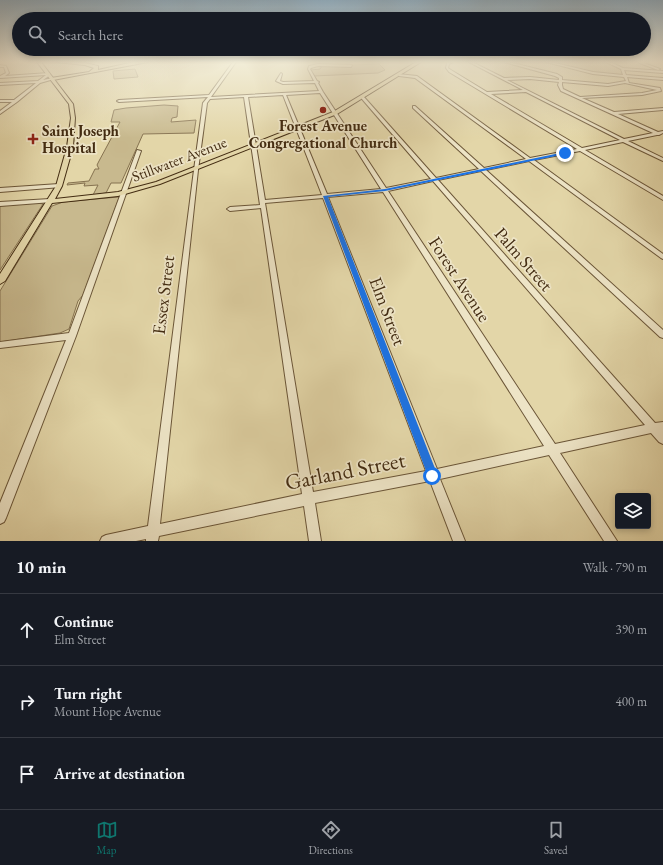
<!DOCTYPE html>
<html lang="en">
<head>
<meta charset="utf-8">
<style>
	:root { --surface:#171b24; --page:#20242c; --text:#f1f3f6; --muted:#9ea1a6; --line:#363941; --accent:#0f766e }
	body { margin:0; font-family:"EB Garamond",serif; background:var(--page); color:var(--text) }
	.controls { position:absolute; right:12px; bottom:12px; display:grid; overflow:hidden; border-radius:4px; box-shadow:0 2px 6px #0003 }
	.controls button { width:36px; height:36px; display:grid; place-items:center; padding:0; border:0; border-bottom:1px solid var(--line); background:var(--surface); color:var(--text); font:20px sans-serif }
	.stop { position:absolute; width:12px; height:12px; margin:-9px; border:3px solid #1a73e8; border-radius:50%; background:#fff }
	.stop.end { background:#1a73e8; border-color:#fff; box-shadow:0 1px 4px #0008 }
	.list { margin:0; padding:0; list-style:none }
	h2 { display:flex; justify-content:space-between; align-items:center; height:52px; margin:0; padding:0 16px; font-size:17px }
	h2 small { font-size:13px; font-weight:400; color:var(--muted) }
	.list li { display:grid; grid-template-columns:26px 1fr auto; gap:12px; align-items:center; box-sizing:border-box; height:72px; padding:0 16px; border-top:1px solid var(--line) }
	.list b { display:block; font-size:15px; white-space:nowrap }
	.list p { margin:0; font-size:13px; white-space:nowrap; color:var(--muted) }
	.list em { font-size:13px; font-style:normal; color:var(--muted) }
	.icon { flex:none; width:22px; height:22px; fill:none; stroke:currentColor; stroke-width:2; stroke-linecap:round; stroke-linejoin:round }
	.map { position:relative; flex:none; width:663px; height:541px; overflow:hidden }
	.search { position:absolute; background:var(--surface); box-shadow:0 2px 6px #0003; left:12px; right:12px; top:12px; height:44px; display:flex; align-items:center; gap:10px; box-sizing:border-box; padding:0 14px; border-radius:22px; color:var(--muted); font-size:15px }
	.sheet { height:268px; background:var(--surface) }
	nav { display:flex; justify-content:space-around; align-items:center; box-sizing:border-box; height:56px; border-top:1px solid var(--line); background:var(--surface); font-size:11px; color:var(--muted) }
	nav a { display:grid; justify-items:center; gap:2px }
	nav .on { color:var(--accent) }
	.map>svg:first-child { display:block }
	.green { fill:#c8b98e; stroke:#867250 }
	.lines { fill:none; stroke-linecap:round; stroke-linejoin:round }
	.minor-casing { stroke:#6b5638; stroke-width:2 }
	.major-casing { stroke:#432c12; stroke-width:2 }
	.highway-casing { stroke:#432c12; stroke-width:2 }
	.minor { fill:#ede4c6; fill-rule:evenodd }
	.major { fill:#e3d6a8; fill-rule:evenodd }
	.highway { fill:#e3d6a8; fill-rule:evenodd }
	.route { fill:#1a73e8 }
	.poi-dot { fill:#8f2418; stroke:#ede4c6; stroke-width:1.5 }
	.labels { text-anchor:middle; dominant-baseline:central; stroke-width:3.5; stroke-linejoin:round; paint-order:stroke }
	.far-poi-label { font-size:15px; font-weight:bold; fill:#432c12; stroke:#ede4c6 }
	.far-street-label { font-size:15px; fill:#432c12; stroke:#ede4c6 }
	.street-label { font-size:18px; fill:#432c12; stroke:#ede4c6 }
	.near-street-label { font-size:22px; fill:#432c12; stroke:#ede4c6 }
</style>
</head>
<body>
<div class="map">
<svg width="663" height="541" viewBox="0 0 663 541">
	<rect width="100%" height="100%" fill="#e3d6a8"/>
	<filter id="stains"><feTurbulence type="fractalNoise" baseFrequency=".005" numOctaves="4"/><feColorMatrix values="0 0 0 0 .2 0 0 0 0 .09 0 0 0 0 .02 0 0 0 .5 -.17"/></filter>
	<radialGradient id="worn" r=".72"><stop offset=".6" stop-color="#630" stop-opacity="0"/><stop offset="1" stop-color="#630" stop-opacity=".3"/></radialGradient>
	<path class="green" d="M549,62h56l15,6 4,7 -26,-2z
		M379,64l6,6 -7,3 -64,3 -3,-6 9,-1 2,-3z
		M135,69l3,8 -24,2 -1,-8z
		M164,105l14,1 -1,11 -5,1 -1,4 25,-2 -2,13 -51,1 -22,49h-10l-5,10 -13,2 5,-10 -14,1 1,-3 -18,2 1,-2 21,-2 6,-12h4l-2,-4 2,-4 21,-39h-9l3,-12 12,-2z
		M118,197l1,1 -36,97 -5,6 -9,28 -9,4 -60,9v-51l52,-85 11,-4z
		M37,203l6,1 -43,66v-64z"/>
	<g class="lines">
		<g class="minor-casing">
			<path id="minor" d="M233,62h3l-25,35 108,-6 -4,-8 -32,1 -7,-3 5,-8 1,1 -2,7 3,1 31,-1 -6,-12 1,-3 9,-2 34,1 -1,2 -33,-1 -7,2 -1,1 7,12 2,1 -1,1 5,9 63,96 45,-9 -69,-80v-2h2l72,81 43,-9 -66,-61v-2h2l69,62 42,-9 -111,-81 -16,-2 -1,-2 19,2 113,82 47,-9 -128,-77 -3,-4 1,-5 6,-1 -4,2 -1,4 3,2 36,22 36,-2 -54,-28h3l32,16 26,-1 29,3v-2l-4,-2 -51,-14h5l48,12 5,3v3l46,4 18,-3 -2,-4 -31,-3 -47,-12h5l42,10 30,3 -2,-6 -15,-7h4l13,6 40,3v2l-39,-3 2,5 37,3v2l-36,-3 2,6 31,5 1,3 -19,4 -60,3 32,14 49,-4v2l-45,4 40,18 5,-1v2l-4,2h-2l-29,6 35,17v3l-40,-19 -38,8 78,46v4l-83,-49 -46,9 129,94v5l-2,-1 -132,-97 -43,9 177,160v8l-3,-1 -179,-166 -43,9 217,243 8,-1v22l-4,-2 -8,-9 -91,20 57,88h-13l-55,-86 -109,24 25,62h-12l-23,-60 -115,22 6,38h-12l-5,-35 -145,30 -1,5h-12v-2l-10,2h-36l2,-4 4,-2 42,-9 46,-356 9,-67 5,-6 -89,5 -2,-1 2,-1 90,-5zM530,79l29,3 -1,3 3,6 92,42 -29,6 -117,-59zM562,82l46,4 17,-3 32,7 -15,3 -62,4 -17,-8 -1,-4zM526,92l94,48 -38,8 -91,-54zM320,93l61,96 -54,5 -41,-99zM283,95l39,100 -57,5 -17,-103zM244,97l16,108 -30,2 -3,2 3,2 31,-3 41,286 -142,30 38,-354 9,-67 3,-4zM433,181l212,244 -90,19 -167,-253zM383,192l161,254 -107,23 -109,-272zM323,198l103,273 -113,21 -48,-289z
				M637,62h4l19,7 -2,1z
				M0,65l6,1 3,7 -4,3 44,-3 1,2 -7,5 10,-2 1,1 -14,4 -23,19 -17,12v-3l12,-9h-12v-2h14l22,-17 -36,2v-2l38,-2 8,-6 -46,3v-2l6,-3 -2,-6h-4z
				M137,150l4,1 -65,185 -70,182 -2,4 -4,2v-21l66,-163 -66,8v-6l69,-9z
				M59,184l2,1v2l-61,5v-4z
				M50,199l3,2 -1,1 -52,4v-4z"/>
		</g>
		<g class="major-casing">
			<path id="major" d="M37,62h4l32,42 2,14 -2,29 -11,39 -7,13 63,-7 38,-10 177,-70 83,-50h5l-84,52 -177,70 -42,12 -66,7 -47,78 -5,3v-10l56,-88 11,-39 4,-29 -2,-14z"/>
		</g>
		<g class="highway-casing">
			<path id="highway" d="M56,62l29,1 13,3v4l36,-8h14l-95,18 -2,-2 38,-6 5,-4 -9,-3z"/>
		</g>
		<use href="#minor" class="minor"/>
		<use href="#major" class="major"/>
		<use href="#highway" class="highway"/>
	</g>
	<linearGradient id="sky" x2="0" y2="1"><stop stop-color="#90aaba"/><stop offset="0.45" stop-color="#f2edd8"/><stop offset="1" stop-color="#f2edd8" stop-opacity="0"/></linearGradient>
	<rect width="663" height="138" fill="url(#sky)"/>
	<path class="route" d="M565,152l1,2 -181,37 -57,6 110,279 -2,3 -4,1 -3,-1 -106,-283 62,-7z"/>
	<g class="poi-dot">
		<circle cx="323" cy="110" r="4"/>
		<path d="M31 133h4v4h4v4h-4v4h-4v-4h-4v-4h4z"/>
	</g>
	<g class="labels">
		<g class="far-poi-label">
			<text x="323" y="125">Forest Avenue<tspan x="323" dy="17">Congregational Church</tspan></text>
			<text x="42" y="130" text-anchor="start">Saint Joseph<tspan x="42" dy="17">Hospital</tspan></text>
		</g>
		<g class="far-street-label">
			<text transform="translate(179 159) rotate(-21)">Stillwater Avenue</text>
		</g>
		<g class="street-label">
			<text transform="translate(524 259) rotate(49)">Palm Street</text>
			<text transform="translate(460 279) rotate(57)">Forest Avenue</text>
			<text transform="translate(163 295) rotate(-83)">Essex Street</text>
			<text transform="translate(388 311) rotate(69)">Elm Street</text>
		</g>
		<g class="near-street-label">
			<text transform="translate(345 471) rotate(-11)">Garland Street</text>
		</g>
	</g>
	<rect width="100%" height="100%" filter="url(#stains)"/>
	<rect width="100%" height="100%" fill="url(#worn)"/>
</svg>
<div class="controls">
<button><svg class="icon" aria-label="layers" viewBox="0 0 24 24"><path d="M12 4l9 5-9 5-9-5zM3 14l9 5 9-5"/></svg></button>
</div>
<div class="stop" style="left:432px;top:476px"></div>
<div class="stop end" style="left:565px;top:153px"></div>
<div class="search"><svg class="icon" aria-label="search" viewBox="0 0 24 24"><circle cx="10" cy="10" r="6"/><path d="M15 15l6 6"/></svg>Search here</div>
</div>
<section class="sheet">
<h2>10 min<small>Walk · 790 m</small></h2>
<ul class="list">
<li><svg class="icon" aria-label="ahead" viewBox="0 0 24 24"><path d="M12 20V5M6 11l6-6 6 6"/></svg><div><b>Continue</b><p>Elm Street</p></div><em>390 m</em></li>
<li><svg class="icon" aria-label="right" viewBox="0 0 24 24"><path d="M7 20v-9h11M14 6l5 5-5 5"/></svg><div><b>Turn right</b><p>Mount Hope Avenue</p></div><em>400 m</em></li>
<li><svg class="icon" aria-label="arrive" viewBox="0 0 24 24"><path d="M6 21V4h12l-3 4 3 4H6"/></svg><div><b>Arrive at destination</b></div></li>
</ul>
</section>
<nav>
<a class="on"><svg class="icon" aria-label="map" viewBox="0 0 24 24"><path d="M3 6l6-2 6 2 6-2v14l-6 2-6-2-6 2zM9 4v14M15 6v14"/></svg>Map</a>
<a><svg class="icon" aria-label="directions" viewBox="0 0 24 24"><path d="M12 3l9 9-9 9-9-9zM9 14v-3h6M13 9l2 2-2 2"/></svg>Directions</a>
<a><svg class="icon" aria-label="saved" viewBox="0 0 24 24"><path d="M7 4h10v16l-5-4-5 4z"/></svg>Saved</a>
</nav>
</body>
</html>
